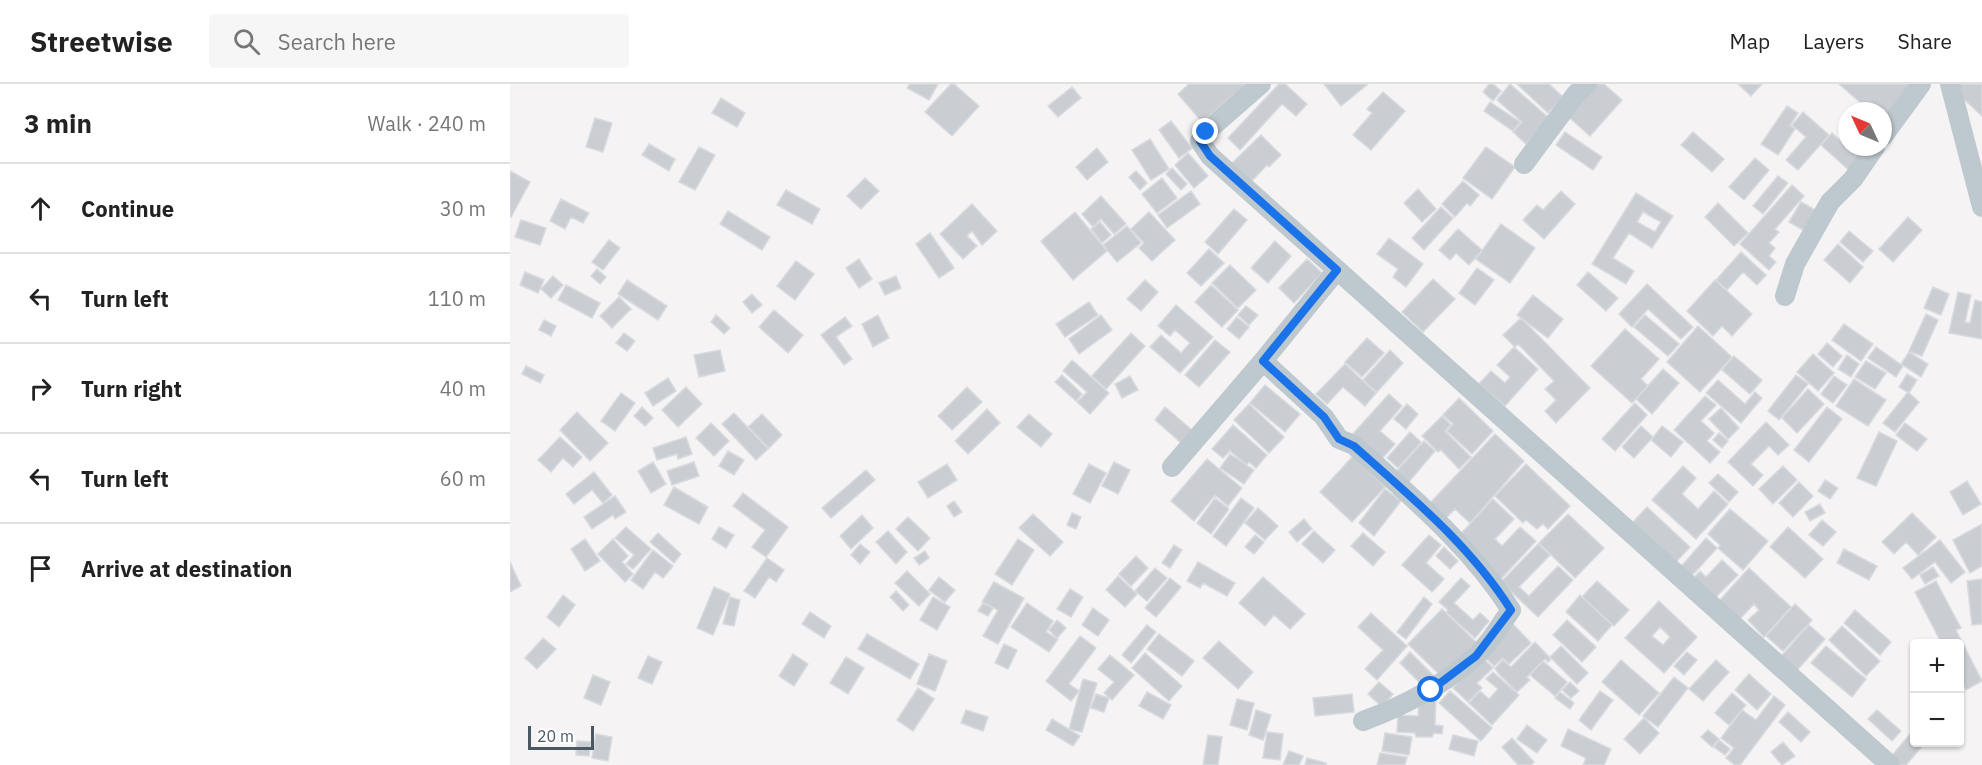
<!DOCTYPE html>
<html lang="en">
<head>
<meta charset="utf-8">
<style>
	:root { --surface:#fff; --page:#f6f6f6; --text:#222; --muted:#767676; --line:#e0e0e0 }
	body { margin:0; font-family:"IBM Plex Sans",sans-serif; background:var(--page); color:var(--text) }
	.controls { position:absolute; right:18px; bottom:18px; display:grid; overflow:hidden; border-radius:6px; box-shadow:0 2px 4px #0004 }
	.controls button { width:54px; height:54px; display:grid; place-items:center; padding:0; border:0; border-bottom:2px solid var(--line); background:var(--surface); color:var(--text); font:30px sans-serif }
	.compass { position:absolute; left:1328px; top:18px; width:54px; height:54px; border-radius:50%; background:var(--surface); box-shadow:0 2px 4px #0004; rotate:314deg }
	.scale { position:absolute; left:18px; bottom:15px; width:66px; box-sizing:border-box; padding-left:6px; border:3px solid #4a5961; border-top:0; font-size:16px; line-height:21px; white-space:nowrap; color:#4a5961; -webkit-text-stroke:4px #fff; paint-order:stroke }
	.stop { position:absolute; width:18px; height:18px; margin:-14px; border:4px solid #1a73e8; border-radius:50%; background:#fff }
	.stop.end { background:#1a73e8; border-color:#fff; box-shadow:0 2px 6px #0008 }
	.list { margin:0; padding:0; list-style:none }
	h2 { display:flex; justify-content:space-between; align-items:center; height:78px; margin:0; padding:0 24px; font-size:26px }
	h2 small { font-size:20px; font-weight:400; color:var(--muted) }
	.list li { display:grid; grid-template-columns:39px 1fr auto; gap:18px; align-items:center; box-sizing:border-box; height:90px; padding:0 24px; border-top:2px solid var(--line) }
	.list b { display:block; font-size:22px; white-space:nowrap }
	.list em { font-size:20px; font-style:normal; color:var(--muted) }
	.icon { flex:none; width:33px; height:33px; fill:none; stroke:currentColor; stroke-width:2; stroke-linecap:round; stroke-linejoin:round }
	.map { position:relative; flex:none; width:1472px; height:681px; overflow:hidden }
	header { display:flex; align-items:center; gap:36px; box-sizing:border-box; height:84px; padding:0 30px; background:var(--surface); border-bottom:2px solid var(--line) }
	header strong { font-size:28px }
	nav { display:flex; gap:33px; margin-inline-start:auto; font-size:21px }
	.search { width:420px; height:54px; background:var(--page); display:flex; align-items:center; gap:15px; box-sizing:border-box; padding:0 21px; border-radius:6px; color:var(--muted); font-size:22px }
	main { display:flex }
	aside { flex:1; background:var(--surface) }
	.map>svg:first-child { display:block }
	.building { fill:#caced2; stroke:#d7dade; stroke-width:1.5; fill-rule:evenodd }
	.lines { fill:none; stroke-linecap:round; stroke-linejoin:round }
	.minor { stroke:#bec9cf; stroke-width:20 }
	.route { stroke:#1a73e8; stroke-width:8 }
</style>
</head>
<body>
<header>
<strong>Streetwise</strong>
<div class="search"><svg class="icon" aria-label="search" viewBox="0 0 24 24"><circle cx="10" cy="10" r="6"/><path d="M15 15l6 6"/></svg>Search here</div>
<nav><a>Map</a><a>Layers</a><a>Share</a></nav>
</header>
<main>
<aside>
<h2>3 min<small>Walk · 240 m</small></h2>
<ul class="list">
<li><svg class="icon" aria-label="ahead" viewBox="0 0 24 24"><path d="M12 20V5M6 11l6-6 6 6"/></svg><div><b>Continue</b></div><em>30 m</em></li>
<li><svg class="icon" aria-label="left" viewBox="0 0 24 24"><path d="M17 20v-9H6M10 6l-5 5 5 5"/></svg><div><b>Turn left</b></div><em>110 m</em></li>
<li><svg class="icon" aria-label="right" viewBox="0 0 24 24"><path d="M7 20v-9h11M14 6l5 5-5 5"/></svg><div><b>Turn right</b></div><em>40 m</em></li>
<li><svg class="icon" aria-label="left" viewBox="0 0 24 24"><path d="M17 20v-9H6M10 6l-5 5 5 5"/></svg><div><b>Turn left</b></div><em>60 m</em></li>
<li><svg class="icon" aria-label="arrive" viewBox="0 0 24 24"><path d="M6 21V4h12l-3 4 3 4H6"/></svg><div><b>Arrive at destination</b></div></li>
</ul>
</aside>
<div class="map">
<svg width="1472" height="681" viewBox="0 0 1472 681">
	<rect width="100%" height="100%" fill="#f5f3f3"/>
	<path class="building" d="M400,0h28l-9,16 -22,-12z
		M441,0h3l25,22 -27,30 -27,-24z
		M679,0h59l-7,19 -8,-8 -31,27 -24,-28z
		M769,0h6l22,20 -11,12 -14,-12 -42,46 -12,-12z
		M814,0h44l-27,22z
		M979,0h4l8,7 -8,10 -10,-9z
		M1000,0l39,34 -23,26 -13,-12 9,-10 -25,-22z
		M1007,0h32l14,13 -15,16z
		M1080,0h14l18,16 -32,36 -26,-23z
		M1228,0h24l-11,12z
		M1329,0h84l-40,38v-11h-13z
		M1450,0h22v32l-28,-26z
		M562,3l9,11 -23,19 -10,-11z
		M873,8l22,19 -34,39 -18,-15 19,-22 -5,-4z
		M211,14l24,15 -8,14 -25,-14z
		M980,18l30,20 -7,9 -29,-20z
		M1277,22l11,7 -8,12 5,4 -17,26 -17,-11z
		M1293,28l26,23 -31,35 -12,-10 20,-23 -14,-12z
		M85,34l17,5 -9,29 -17,-5z
		M661,37l21,27 -13,10 -20,-28z
		M1055,48l37,25 -9,13 -37,-25z
		M1183,48l31,27 -12,13 -31,-27z
		M1322,49l31,29 -11,11 -31,-28z
		M751,51l20,20 -12,12 -2,-2 -19,20 -19,-19z
		M640,55l19,30 -18,11 -19,-30z
		M139,60l26,15 -6,12 -27,-16z
		M189,63l16,8 -20,35 -16,-8z
		M976,63l29,20 -23,32 -29,-21z
		M587,64l11,14 -21,18 -11,-13z
		M678,69l20,23 -14,12 -19,-23z
		M1245,74l14,12 -25,30 -15,-13z
		M662,84l15,16 -6,6 -15,-16z
		M0,87l20,11 -19,35h-1z
		M626,87l11,12 -7,7 -11,-13z
		M1268,92l10,7 -25,31 -10,-8z
		M355,94l14,13 -18,18 -14,-13z
		M652,94l15,20 -20,15 -15,-19z
		M953,97l16,14 -9,11 -3,-3 -12,14 -13,-13z
		M1282,101l12,11 -29,33 4,3 -10,11 6,5 -6,8 7,6 -7,8 -29,-26z
		M908,105l18,20 -14,13 -18,-19z
		M276,106l34,19 -8,15 -35,-19z
		M681,107l9,13 -33,24 -9,-13z
		M1051,107l14,13 -31,35 -21,-19 14,-15 6,5z
		M1126,109l37,23 -21,32 -23,-15 -16,25 21,13 -8,13 -34,-20zM1133,128l18,10 -6,10 -18,-10z
		M591,112l25,28 -12,10 -13,-15 -8,8 -11,-13z
		M51,115l28,14 -6,10 -12,-6 -6,12 -15,-8z
		M1291,118l16,9 -12,20 -16,-9z
		M1208,119l30,30 -14,13 -29,-29z
		M462,120l25,27 -15,14 -10,-14 -5,5 10,10 -14,13 -23,-25z
		M931,123l12,11 -29,32 -12,-12z
		M724,125l13,11 -29,34 -13,-12z
		M218,127l42,26 -8,13 -42,-26z
		M565,128l32,39 -34,29 -32,-39z
		M639,128l26,28 -23,21 -13,-13 5,-5 -13,-14z
		M1398,133l14,13 -29,32 -14,-13z
		M11,136l25,8 -6,17 -25,-8z
		M590,138l11,13 -9,8 -11,-14z
		M991,140l34,24 -25,35 -34,-24z
		M617,142l14,17 -24,19 -14,-17z
		M948,145l24,21 -13,15 -13,-12 -6,7 -11,-10z
		M1339,147l24,20 -10,11 -23,-20z
		M420,149l24,35 -15,10 -23,-34z
		M879,154l34,26 -17,23 -13,-10 5,-8 -21,-15z
		M99,156l11,8 -17,22 -11,-8z
		M765,157l16,15 -23,27 -17,-15z
		M1328,160l25,23 -13,16 -26,-23z
		M699,165l15,14 -23,23 -14,-13z
		M1231,168l25,23 -9,10 -14,-13 -16,18 -11,-10z
		M349,175l13,20 -13,9 -13,-20z
		M797,175l15,14 -28,30 -15,-15z
		M286,177l18,13 -19,26 -18,-14z
		M720,181l26,25 -18,18 -26,-25z
		M967,184l17,12 -19,25 -16,-12z
		M87,185l9,8 -6,7 -9,-8z
		M15,188l19,8 -6,13 -18,-8z
		M1078,188l30,26 -12,13 -29,-26z
		M43,192l10,9 -12,13 -10,-9z
		M386,192l5,12 -16,7 -6,-12z
		M923,195l22,20 -32,33 -21,-20z
		M117,196l40,26 -9,14 -40,-26z
		M635,196l13,12 -17,19 -14,-12z
		M1205,196l37,34 -20,22 -10,-10 -9,10 -26,-25z
		M1137,200l46,43 -12,12 -33,-30 -16,18 -13,-13z
		M56,201l34,18 -8,15 -34,-18z
		M701,201l27,25 -16,17 -27,-25z
		M1423,203l16,7 -8,21 -17,-7z
		M1448,208l13,3 -6,27 5,1 5,-23 7,2v37l-33,-6z
		M242,210l10,11 -10,8 -9,-11z
		M1023,211l30,24 -15,19 -31,-23z
		M109,213l12,12 -19,19 -12,-12z
		M579,218l9,13 -33,22 -9,-13z
		M666,221l37,32 -33,36 -30,-26 11,-12 20,18 9,-10 -15,-13 -5,6 -12,-10z
		M736,222l12,9 -9,10 -11,-10z
		M264,226l29,25 -15,18 -29,-26z
		M1416,230l12,6 -16,36 -13,-5z
		M206,231l14,13 -6,6 -13,-12z
		M368,231l11,23 -16,9 -11,-23z
		M591,231l11,15 -33,24 -10,-15z
		M1135,231l34,29 -11,12 -34,-29z
		M335,233l7,9 -16,11 16,22 -8,6 -23,-30z
		M727,233l12,10 -10,12 -12,-10z
		M1011,234l69,70 -34,35 -11,-12 11,-11 -11,-11 9,-8 -36,-37 -3,3 -12,-12z
		M34,236l12,6 -5,10 -12,-6z
		M1334,240l29,20 -12,17 -29,-21z
		M1188,242l34,31 -32,35 -33,-30z
		M1115,245l34,30 -18,20 7,7 -16,17 -41,-37z
		M114,249l11,8 -8,10 -11,-8z
		M621,249l14,13 -39,43 -14,-13z
		M857,254l17,15 -22,24 -17,-15z
		M705,256l15,12 -31,35 -14,-12z
		M1317,259l15,13 -9,11 -15,-13z
		M1004,263l24,22 -33,37 -26,-22 12,-13 14,12 5,-6 -13,-12z
		M1366,263l27,19 -7,11 -28,-19z
		M210,266l5,21 -26,6 -5,-22z
		M880,266l13,13 -26,29 -14,-12z
		M1399,268l19,12 -7,13 -20,-13z
		M1303,270l21,19 -16,18 -21,-19z
		M1337,271l12,9 -8,13 -13,-8z
		M1224,272l28,24 -12,14 -28,-24z
		M562,276l37,33 -19,21 -13,-12 10,-10 -24,-21z
		M1356,277l20,12 -11,16 -20,-12z
		M835,280l31,29 -11,13 -22,-19 -16,17 -11,-10z
		M16,282l18,9 -4,8 -18,-9z
		M1153,285l16,14 -27,31 -16,-15z
		M1397,290l10,6 -8,13 -10,-6z
		M552,291l20,19 -6,7 -21,-19z
		M1286,291l12,9 -29,36 -11,-9z
		M620,292l8,14 -16,8 -7,-14z
		M1324,292l13,9 -14,18 -12,-9z
		M158,294l8,13 -23,15 -8,-13z
		M1344,295l32,21 -18,26 -32,-20z
		M1208,296l27,24 10,-12 7,6 -21,25 -35,-30z
		M755,301l35,29 -15,18 -35,-29z
		M176,303l16,17 -24,23 -16,-17z
		M457,303l15,15 -30,28 -14,-14z
		M1298,305l16,15 -27,29 -15,-15z
		M1398,308l11,10 -24,30 -12,-9z
		M111,309l14,10 -20,28 -14,-10z
		M879,310l13,12 -22,25 15,13 -15,17 -28,-26z
		M1195,312l11,9 -15,16 13,12 -7,8 13,11 -10,11 -36,-33z
		M949,314l34,33 -21,23 -25,-23 6,-7 -10,-9z
		M1125,319l12,12 -32,36 -13,-12z
		M739,320l35,33 -15,16 -35,-33z
		M897,320l11,10 -12,15 -12,-10z
		M132,323l11,11 -8,8 -11,-10z
		M655,323l34,29 -11,13 -33,-29z
		M1317,323l15,12 -33,43 -15,-12z
		M1211,324l18,20 -11,11 -19,-20z
		M477,325l13,14 -32,31 -13,-13z
		M67,328l31,31 -18,18 -30,-31z
		M224,329l34,36 -12,11 -34,-36z
		M252,330l20,21 -13,13 -21,-21z
		M519,330l23,20 -11,13 -24,-20z
		M932,332l9,9 -6,6 26,26 -12,12 -18,-19 -3,2 -16,-16z
		M1256,338l23,23 -11,10 -9,-9 -18,18 12,11 -10,11 -25,-24z
		M201,339l18,18 -15,15 -18,-18z
		M1395,339l22,16 -10,12 -21,-16z
		M723,341l34,30 -11,13 -7,-6 -2,3 -17,-14 -7,7 -11,-9z
		M1131,342l12,11 -19,21 -12,-11z
		M1152,342l21,16 -12,15 -20,-17z
		M900,348l11,10 -23,26 -11,-10z
		M1369,348l18,9 -21,45 -19,-8z
		M1209,349l9,8 -6,7 -9,-8z
		M985,350l29,27 -54,62 -15,-14 -9,9 -16,-15z
		M50,353l22,20 -9,10 -10,-9 -12,14 -13,-12z
		M176,353l6,17 -14,5 -1,-5 -20,6 -4,-12z
		M914,357l11,10 -27,32 -12,-11z
		M218,367l16,9 -10,15 -15,-9z
		M720,370l24,16 -10,14 -24,-16z
		M843,372l32,31 -33,35 -32,-30z
		M697,375l35,29 -14,18 -13,-11 -21,26 -23,-20z
		M143,378l13,22 -15,9 -13,-22z
		M184,378l5,14 -27,9 -5,-14z
		M604,378l16,8 -12,24 -16,-8z
		M437,380l10,16 -29,18 -10,-16z
		M579,380l17,9 -16,30 -17,-9z
		M1016,380l44,42 -22,23 -5,-5 -6,5 -11,-9 -3,3 -28,-27z
		M1173,382l13,12 -14,16 16,15 16,-18 14,13 -32,35 -44,-39z
		M1273,382l14,14 -24,24 -14,-15z
		M356,386l9,10 -44,38 -9,-10z
		M84,388l18,23 -9,8 -11,-13 -18,14 -8,-10z
		M1208,390l20,18 -9,10 -20,-19z
		M1315,396l13,8 -8,11 -12,-8z
		M1457,397l14,23 -18,11 -13,-23z
		M1289,398l14,14 -20,21 -14,-14z
		M164,403l34,20 -9,17 -35,-19z
		M875,405l16,12 -27,35 -15,-13z
		M233,409l45,34 -22,30 -14,-10 13,-17 -32,-24z
		M105,412l11,16 -11,7 -2,-4 -21,14 -8,-12z
		M705,414l14,11 -18,25 -14,-11z
		M731,414l13,10 -28,38 -13,-10z
		M983,415l21,20 -19,20 7,7 18,-19 16,14 -36,39 -44,-41z
		M444,417l8,11 -8,5 -7,-11z
		M1310,420l5,9 -15,8 -5,-9z
		M1137,423l43,40 -26,28 -43,-40z
		M748,424l20,18 -13,14 -20,-17z
		M1220,425l38,32 -25,29 -25,-22 2,-3 -12,-11z
		M562,429l9,4 -5,12 -9,-4z
		M1402,429l24,24 -18,18 -12,-13 -12,12 -12,-12z
		M523,430l30,28 -13,14 -31,-28z
		M1058,430l36,34 -29,30 -36,-35z
		M352,431l11,13 -22,21 -11,-13z
		M398,433l22,21 -12,13 -22,-22z
		M794,435l8,10 -15,13 -8,-10z
		M1312,436l14,12 -13,14 -14,-11z
		M1472,440v42l-12,7 -17,-33z
		M116,443l25,22 -18,20 -7,-5 8,-9 -19,-17z
		M209,443l15,8 -8,13 -14,-9z
		M1278,443l35,32 -18,19 -35,-31z
		M378,447l19,21 -11,12 -20,-22z
		M804,447l21,19 -12,13 -21,-19z
		M148,449l23,21 -7,9 -24,-21z
		M853,449l22,19 -12,14 -22,-20z
		M745,451l9,7 -10,12 -9,-7z
		M919,451l12,10 -15,18 18,16 -12,13 -30,-27z
		M1196,454l11,10 -28,31 -10,-10z
		M75,455l15,22 -15,10 -14,-22z
		M103,455l15,17 -6,6 11,12 -8,8 -27,-28z
		M508,455l16,11 -22,35 -17,-11z
		M1430,456l25,32 -14,11 -16,-21 -23,17 -9,-11z
		M350,460l10,8 -10,12 -9,-9z
		M1028,460l12,11 -31,32 10,9 29,-30 15,14 -35,37 -37,-35z
		M664,461l8,5 -12,18 -8,-5z
		M934,463l14,14 -8,8 -14,-13z
		M1334,465l33,17 -8,14 -32,-17z
		M143,466l20,16 -10,12 -8,-6 -12,17 -12,-9z
		M415,467l4,7 -10,7 -5,-7z
		M626,472l12,12 -17,18 -12,-12z
		M257,474l17,12 -8,12 -7,-5 -14,21 -11,-7z
		M1212,476l16,15 -34,34 -21,-20 17,-18 6,6z
		M0,478l11,24 -11,6z
		M688,478l37,21 -8,13 -24,-13 -3,5 -13,-7z
		M1423,483l6,9 -14,8 -5,-9z
		M645,484l12,10 -20,23 -12,-10z
		M1239,484l42,39 -27,30 -16,-17 11,-10 -5,-6 -15,16 -20,-19z
		M397,487l23,23 -11,12 -24,-23z
		M608,492l19,18 -12,13 -19,-17z
		M429,493l16,13 -10,12 -16,-12z
		M753,493l42,37 -15,15 -16,-14 -9,11 -26,-23z
		M660,494l11,9 -25,30 -11,-9z
		M951,494l9,8 -16,17 19,17 7,-7 9,8 -14,17 -29,-26 2,-2 -9,-8z
		M1472,495v45l-10,1 -5,-44z
		M1087,497l32,29 -15,16 -32,-29z
		M1426,497l25,47 -5,2 26,51 -16,9 -6,-13v-33h-18l-27,-52z
		M484,498l30,16 -26,46 -15,-8 15,-26 -16,-8z
		M204,503l16,7 -17,41 -16,-7z
		M560,505l13,8 -12,20 -14,-8z
		M386,507l13,14 -6,6 -13,-14z
		M53,511l12,10 -16,22 -12,-10z
		M1070,511l32,30 -14,16 -32,-29z
		M220,513l10,3 -6,26 -11,-2z
		M423,513l17,10 -13,23 -17,-10z
		M914,513l8,7 -26,35 -9,-7z
		M1149,517l38,36 -33,36 -39,-35zM1150,543l10,10 -7,8 -11,-9z
		M473,519l10,5 -5,8 -10,-5z
		M517,519l26,18 -7,11 12,7 -9,13 -38,-25z
		M1285,520l17,16 -29,31 -17,-15z
		M583,524l16,12 -11,16 -16,-11z
		M932,525l35,34 -35,34 -34,-33z
		M1345,526l36,32 -11,13 -36,-32z
		M300,528l21,14 -7,12 -22,-14z
		M861,529l36,33 -30,34 -12,-11 18,-19 -25,-23z
		M547,536l9,8 -9,10 -8,-8z
		M1057,536l29,27 -14,15 -29,-27z
		M1002,539l19,20 -22,21 -6,-6 -9,8 -13,-13z
		M637,541l9,7 -25,31 -9,-8z
		M1299,541l16,14 -34,38 -16,-14z
		M1332,542l38,35 -14,15 -37,-36z
		M357,550l52,30 -9,15 -52,-30z
		M649,550l35,27 -12,15 -35,-27z
		M570,552l16,12 -27,36 10,7 -8,10 -25,-20z
		M33,554l13,11 -19,20 -12,-11z
		M709,557l34,31 -15,17 -35,-31z
		M1025,558l16,17 -3,3 -3,-3 -18,18 3,3 -13,12 -19,-19 -3,-5 8,-8 8,7z
		M494,560l13,6 -9,19 -13,-6z
		M1051,562l27,27 -11,11 -27,-27z
		M1316,562l40,33 -14,18 -41,-34z
		M900,568l26,26 -10,11 -26,-26z
		M1177,568l10,8 -13,15 -10,-9z
		M635,569l37,33 -13,15 -37,-33z
		M283,570l15,10 -14,22 -15,-10z
		M419,570l18,7 -12,30 -18,-7z
		M600,571l24,20 -22,25 -8,-7 10,-11 -16,-13z
		M138,572l14,6 -10,22 -14,-6z
		M336,573l18,11 -16,26 -18,-11z
		M972,573l11,11 -16,15 5,5 -14,14 -15,-14z
		M1111,576l38,33 -20,22 -37,-33z
		M1206,576l13,12 -26,29 -14,-12z
		M1033,577l24,21 -12,14 -25,-21z
		M983,588l26,23 -27,30 -23,-22 11,-12 9,8 9,-10 -12,-10z
		M1239,590l22,20 -14,16 -22,-20z
		M83,591l17,7 -9,23 -17,-7z
		M1164,593l14,11 -30,39 -15,-11z
		M573,595l14,4 -15,49 -13,-3z
		M869,598l14,12 -11,13 -14,-13z
		M1060,598l9,9 -8,7 -9,-8z
		M408,604l16,11 -21,32 -16,-11z
		M940,607l42,37 -11,13 -42,-38z
		M1090,607l13,9 -22,30 -12,-10z
		M637,608l24,13 -8,14 -24,-13z
		M1050,608l14,11 -4,6 -15,-11z
		M1222,609l14,12 -17,20 -14,-12z
		M586,610l13,4 -5,14 -13,-4z
		M842,610l2,18 -39,4 -2,-18z
		M1264,612l11,9 -45,60h-5l-9,-7 8,-10 -13,-10 21,-28 14,10z
		M909,614h17l-1,27 8,1 -1,8 -8,-1 -2,4h-16l-1,-4 -18,-1 1,-17 20,1z
		M727,615l17,4 -7,27 -17,-5z
		M456,626l22,7 -5,14 -22,-8z
		M746,626l15,5 -8,25 -14,-5z
		M1367,626l24,21 -9,10 -24,-22z
		M1278,628l22,20 -9,10 -22,-20z
		M1134,634l15,15 -19,21 -16,-15z
		M542,635l28,17 -7,10 -27,-16z
		M1017,641l20,15 -10,13 -20,-14z
		M1058,645l43,20 -7,16h-21l3,-7 -25,-12z
		M1198,646l11,9 -7,8 -11,-10z
		M757,648l16,2 -3,26 -17,-2z
		M875,649l27,4 -3,18 -27,-4z
		M86,650l16,3 -4,24 -16,-3z
		M1400,650l4,4v4h6l3,3 -17,20h-10l-7,-6z
		M698,651l14,2 -4,28h-15z
		M943,651l25,6 -4,15 -25,-7z
		M1002,654l22,24 -3,3h-13l-16,-18z
		M1209,656l11,9 -5,6 -11,-8z
		M67,657l14,1 -2,14 -13,-1z
		M1273,658l12,14 -13,9 -11,-13z
		M779,667l14,5 -4,9h-16z
		M870,669l27,4 -2,8h-28z
		M797,674l19,5v2h-21z"/>
	<g class="lines">
		<path class="minor" d="M751,0l-55,48 -6,9 10,15 680,609
			M1440,0l32,123
			M1373,52l38,-52
			M1014,80l52,-70 11,-10
			M1275,212l10,-32 35,-62 23,-23 22,-32
			M753,277l61,56 15,22 15,6c56,51 116,100 157,165 -11,15 -22,35 -36,47 -33,29 -71,49 -112,64
			M662,383l91,-106 74,-91"/>
	</g>
	<g class="lines">
		<path class="route" d="M696,48l-6,9 10,15 127,114 -74,91 61,56 15,22 15,7c56,50 116,99 157,164l-35,46 -45,34"/>
	</g>
</svg>
<div class="controls">
<button>+</button>
<button>−</button>
</div>
<svg class="compass" viewBox="-18 -18 36 36"><path d="M0-13l5 13h-10z" fill="#e53935"/><path d="M0 13l5-13h-10z" fill="#767676"/></svg>
<div class="scale">20 m</div>
<div class="stop" style="left:921px;top:606px"></div>
<div class="stop end" style="left:696px;top:48px"></div>
</div>
</main>
</body>
</html>
